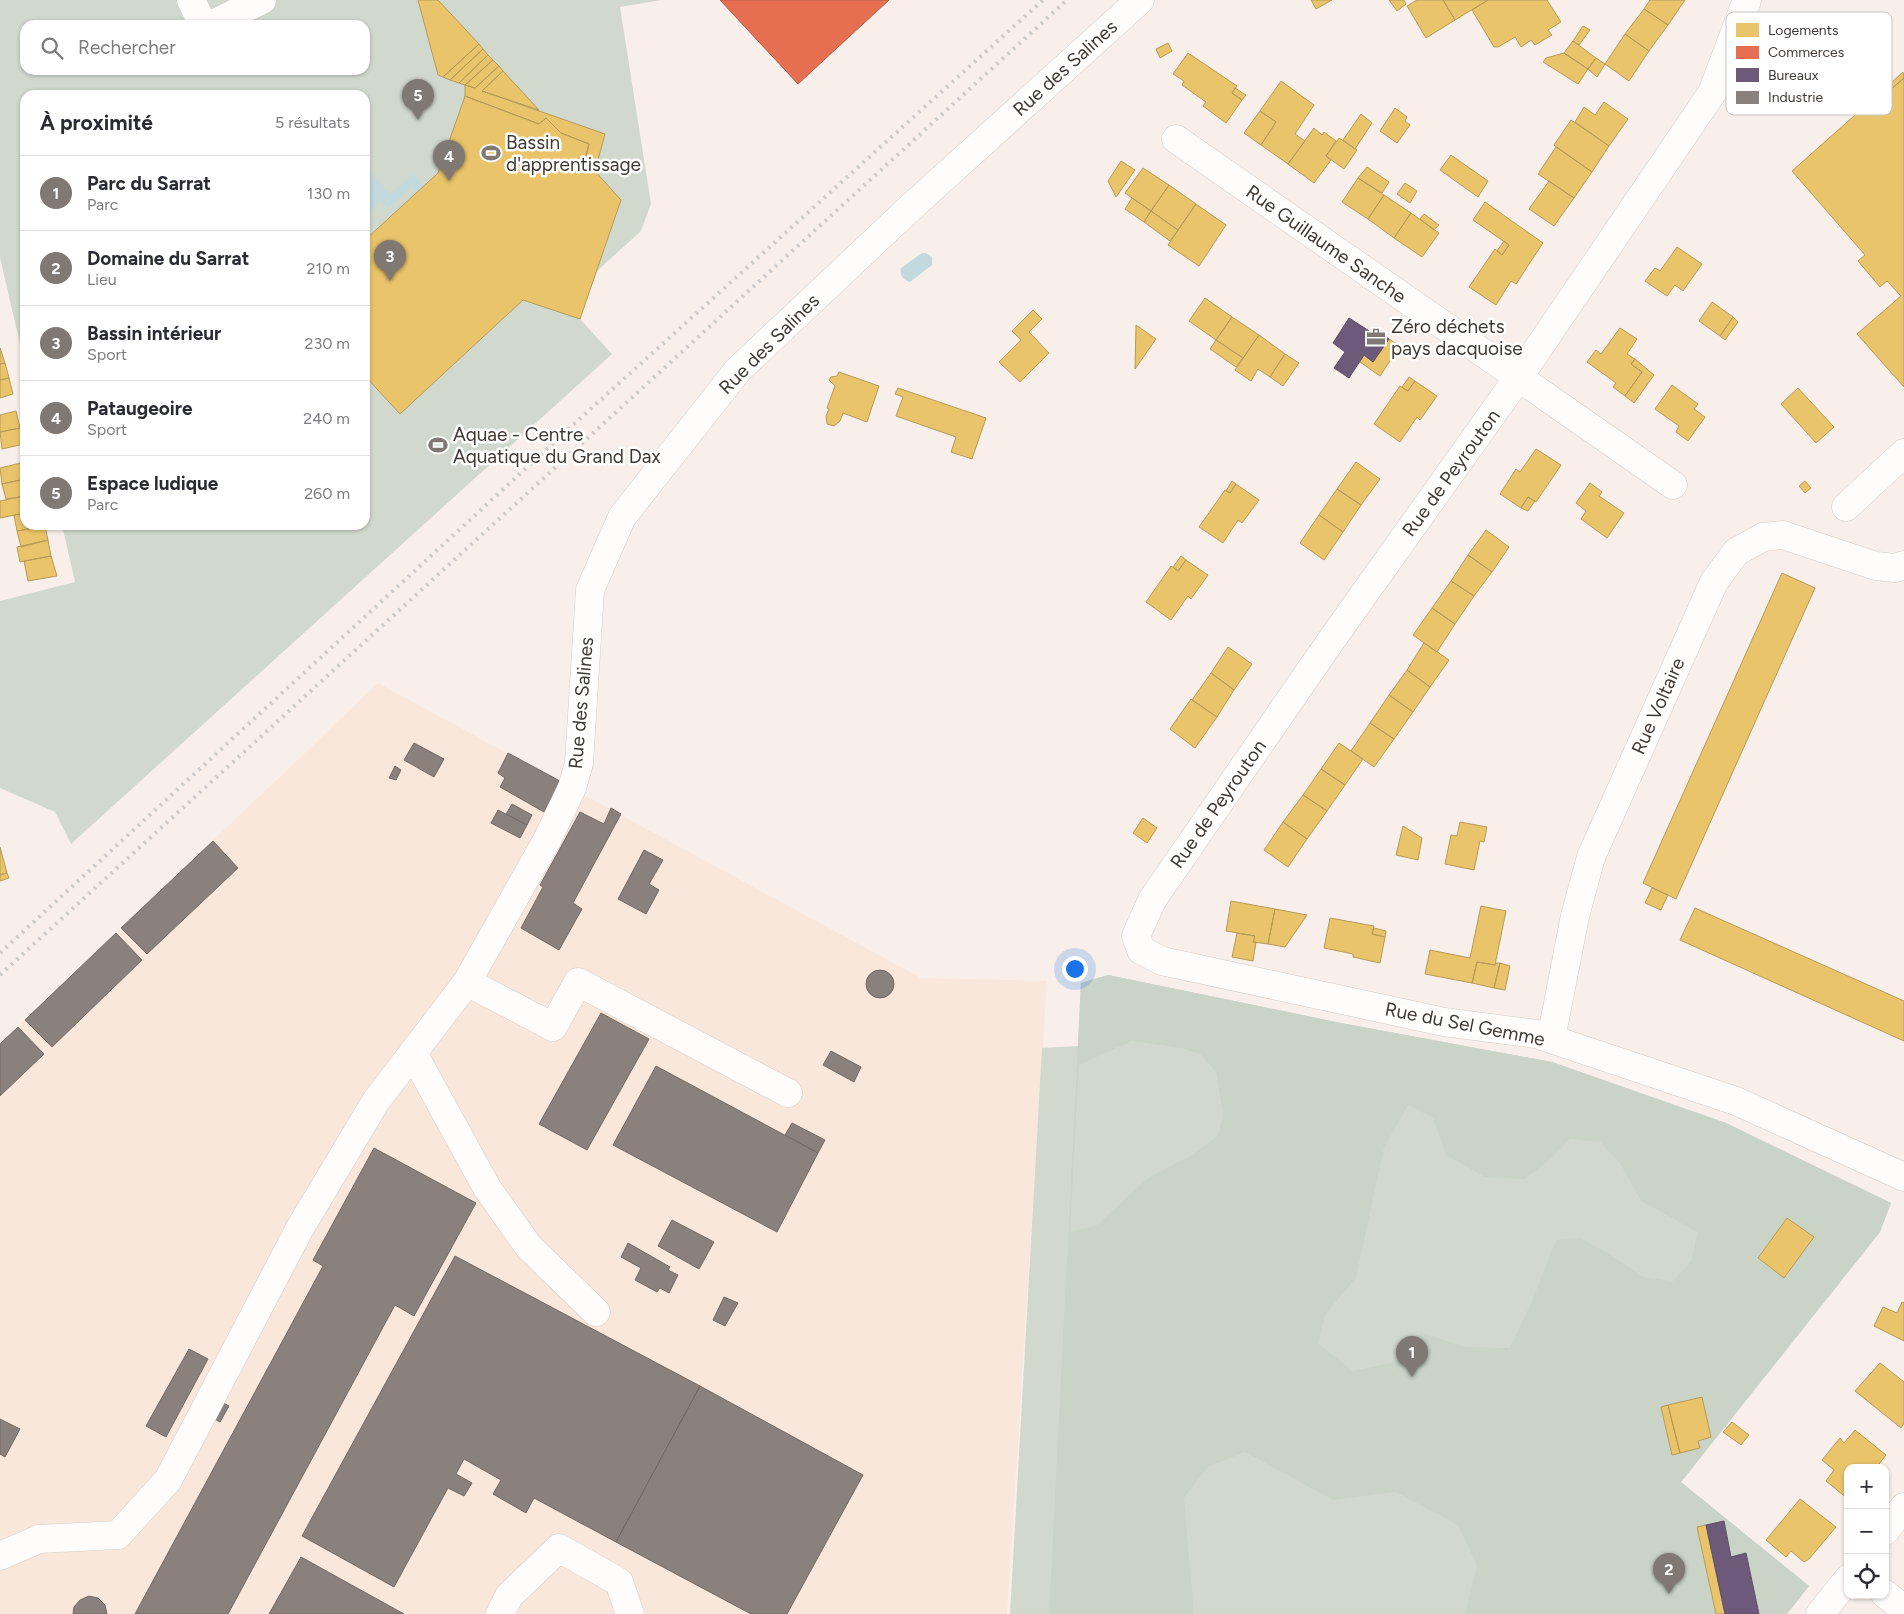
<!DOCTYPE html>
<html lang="fr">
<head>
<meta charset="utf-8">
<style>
	:root { --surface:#fff; --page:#f2f2f3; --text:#2b2b33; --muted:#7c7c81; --line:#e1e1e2; --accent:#807873 }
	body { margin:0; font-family:Figtree,sans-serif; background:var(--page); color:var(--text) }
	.controls { position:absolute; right:15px; bottom:15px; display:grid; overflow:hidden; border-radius:10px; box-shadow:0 1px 4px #0004 }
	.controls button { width:45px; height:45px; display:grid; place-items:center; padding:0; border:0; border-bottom:1px solid var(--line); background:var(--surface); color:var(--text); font:25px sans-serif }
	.you { position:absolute; left:1074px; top:968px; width:18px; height:18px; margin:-12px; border:4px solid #fff; border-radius:50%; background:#1a73e8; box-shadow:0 0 0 8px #1a73e833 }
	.badge { display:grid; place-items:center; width:32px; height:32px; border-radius:50%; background:var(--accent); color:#fff; font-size:16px; font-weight:700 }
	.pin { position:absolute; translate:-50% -41px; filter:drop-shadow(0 1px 2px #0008) }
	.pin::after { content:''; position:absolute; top:26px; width:18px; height:15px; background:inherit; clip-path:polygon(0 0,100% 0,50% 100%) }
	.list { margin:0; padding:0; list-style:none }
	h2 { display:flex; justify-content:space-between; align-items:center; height:65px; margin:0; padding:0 20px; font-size:21px }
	h2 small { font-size:16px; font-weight:400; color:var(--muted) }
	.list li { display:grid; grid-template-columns:32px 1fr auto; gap:15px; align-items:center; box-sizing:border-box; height:75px; padding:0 20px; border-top:1px solid var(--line) }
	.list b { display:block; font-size:19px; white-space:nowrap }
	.list p { margin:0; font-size:16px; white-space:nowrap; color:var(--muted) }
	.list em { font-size:16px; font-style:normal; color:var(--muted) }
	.icon { flex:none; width:28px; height:28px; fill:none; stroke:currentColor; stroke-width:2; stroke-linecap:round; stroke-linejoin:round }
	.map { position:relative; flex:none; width:1904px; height:1614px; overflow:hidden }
	.search { position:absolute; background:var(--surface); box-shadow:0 1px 4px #0004; left:20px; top:20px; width:350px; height:55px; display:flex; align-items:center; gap:12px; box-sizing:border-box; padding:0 18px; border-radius:15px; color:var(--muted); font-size:19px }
	.panel { position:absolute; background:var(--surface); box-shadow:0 1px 4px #0004; left:20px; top:90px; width:350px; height:440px; border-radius:15px }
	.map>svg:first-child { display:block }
	.built { fill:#f9e7db }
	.green { fill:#d1d9ce; fill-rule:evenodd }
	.forest { fill:#c9d4c7; fill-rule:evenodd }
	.water { fill:#c2d9dd }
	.homes { fill:#e9c46a; stroke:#b69a5a }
	.shops { fill:#e76f51; stroke:#b55e48 }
	.offices { fill:#6d597a; stroke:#604f65 }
	.industry { fill:#8a817c; stroke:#746b66 }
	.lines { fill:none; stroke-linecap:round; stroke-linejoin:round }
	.minor-casing { stroke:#d4ccc7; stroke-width:29 }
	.minor { stroke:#fefdfc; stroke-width:28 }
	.rail { stroke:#cecccb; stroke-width:4; stroke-dasharray:2.5 5; stroke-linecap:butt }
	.labels { text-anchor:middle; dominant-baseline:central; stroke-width:5; stroke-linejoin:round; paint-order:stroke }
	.street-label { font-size:19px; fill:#403833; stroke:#fff }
	.poi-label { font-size:19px; fill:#403833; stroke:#fff; text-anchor:start }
	.key { fill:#fff; stroke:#c6c3c2; stroke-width:1 }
	.key-label { font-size:14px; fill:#403833 }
</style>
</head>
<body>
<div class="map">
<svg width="1904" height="1614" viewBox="0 0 1904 1614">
	<rect width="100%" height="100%" fill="#f8efea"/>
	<path class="built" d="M378,683l543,295 126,3 -40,633h-1007v-570z"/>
	<path class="green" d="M0,0h662l-42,7 31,197 -10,27 -44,40 -17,48 32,35 -541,490 -16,-32 -55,-24v-187l75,-19 -13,-57h303v-430h-340v270l-25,-107zM25,25h340v45h-340z
		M1108,975l233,48 211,39 174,61 165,80 -11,29 -199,250 128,104 -22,28h-777l32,-566 36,-2 3,-63z"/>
	<path class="forest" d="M1108,975l233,48 211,39 174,61 165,80 -11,29 -199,250 128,104 -22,28h-322l12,-48 -19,-41 -62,-33 -63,8 -88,-48 -37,15 -24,31 10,116h-145l32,-631zM1132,1041l49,7 19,6 16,18 7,43 -5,20 -26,20 -44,23 -51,47 -27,7 9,-167zM1408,1105l25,13 13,37 39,22 40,2 27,-21 18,-19 30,3 20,21 21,38 56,31 -5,28 -19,21 -30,-4 -34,-23 -28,-16 -25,2 -24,61 -22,47 -44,-1 -45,-15 -26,30 -42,9 -35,-28 7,-28 31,-37 28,-130z"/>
	<path class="water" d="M365,167l24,26 -1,3 25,-22 11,12 -7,6 -6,-5 -23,21 -7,-7 -16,15z
		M922,253h4l6,4v8l-22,17c-6,-2 -11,-6 -9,-14z"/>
	<path class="homes" d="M418,0h20l41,44 -36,33 -5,-2z
		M1311,0h21l-16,9z
		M1389,0h15l2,4 -9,7z
		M1417,0h26l12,20 -29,18 -19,-32z
		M1443,0h45l-33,20z
		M1488,0h59l14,22 -13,8 4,5 -17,10 -4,-5 -10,7 -6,-10 -17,10h-4l-22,-37z
		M1650,0h35l-17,25 -24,-16z
		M1644,9l24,16 -19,26 -24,-17z
		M1583,26l7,4 -11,15 -6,-4z
		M1625,34l24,17 -20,30 -24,-17z
		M1573,41l23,17 -8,11 -24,-16z
		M1168,43l4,8 -12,7 -4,-9z
		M479,44l4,5 -33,31 -7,-3z
		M483,49l5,6 -29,28 -9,-3z
		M1188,53l49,33 -5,7 10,7 -16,23 -23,-17 3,-4 -24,-17 2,-4 -11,-7z
		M1564,53l24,16 -10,15 -35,-22 3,-4z
		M488,55l5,5 -28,25 -6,-2z
		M1596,58l9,6 -8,13 -9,-8z
		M493,60l6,6 -24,22 -10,-3z
		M499,66l4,5 -21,20 123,43 -10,37 -10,-11 4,-16 -28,-11 -15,-15 -7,6 -74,-28v-11l10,3z
		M503,71l36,39 -57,-19z
		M1903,72l1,6 -29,25 -3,-3z
		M1904,78v309l-47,-53 44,-38 -14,-15 -7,6 -22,-26 7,-6 -73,-84 80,-71 3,3z
		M1281,81l33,24 -19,29 10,7 -17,23 -27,-19 15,-23 -16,-11z
		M1235,88l11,7 -4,5 -10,-7z
		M465,96l74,28 7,-6 15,15 28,11 -4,16 36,40 -41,119 -57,-19 -123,114 -35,-38v-136l73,-67z
		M1604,102l24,17 -19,27 -34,-24 9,-15 11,8z
		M1395,108l12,9 -2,4 5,4 -13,18 -17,-12z
		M1260,111l16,11 -15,23 -17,-12z
		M1361,114l11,9 -17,26 -12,-9z
		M1571,120l38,26 -17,26 -38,-27z
		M1314,128l8,7 2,-3 12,9 -10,15 5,4 -17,23 -26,-19z
		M1339,138l18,12 -13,19 -18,-13z
		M1556,147l36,25 -18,26 -36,-24z
		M1451,155l37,26 -10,16 -38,-27z
		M1121,161l14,9 -19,27 -8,-16z
		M1367,167l22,15 -7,11 -24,-15z
		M1143,168l26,17 -18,26 -26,-18z
		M1358,178l26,17 -16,24 -26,-17z
		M1549,181l25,17 -20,28 -25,-17z
		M1405,183l12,8 -7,12 -13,-9z
		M1169,185l27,19 -18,26 -27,-19z
		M1384,195l27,18 -17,25 -26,-19z
		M1132,198l19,13 -7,11 -19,-13z
		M1485,202l58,41 -27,41 -5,-3 -15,24 -27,-18 26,-38 7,6 7,-10 -36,-25z
		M1196,204l30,21 -27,41 -31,-21z
		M1151,211l27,19 -8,11 -26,-19z
		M1411,213l28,20 -17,24 -28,-19z
		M1424,214l15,11 -5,5 -14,-11z
		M1504,241l5,4 -7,10 -5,-4z
		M1677,247l25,17 -19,27 -8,-6 -8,11 -22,-15 10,-13 5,3z
		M1205,298l27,19 -16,23 -27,-19z
		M1712,302l21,15 -13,19 -21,-15z
		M1033,310l9,9 -13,13 20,21 -29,29 -21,-20 22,-22 -9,-9z
		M1232,317l27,18 -16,23 -27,-18z
		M1733,317l5,5 -13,18 -5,-4z
		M1136,325l20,14 -21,30z
		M1620,328l17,11 -10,15 8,5 -4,5 11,8 -17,24 -12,-9 3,-4 -29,-21 9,-12 5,4z
		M1259,335l26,19 -15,23 -12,-8 -7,12 -16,-11z
		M1389,339l11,7 -20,30 -20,-14 4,-7 9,7z
		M1216,340l27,18 -7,9 -26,-18z
		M0,348l5,15 -5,1z
		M1285,354l14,9 -16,23 -13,-9z
		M1635,359l19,16 -20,28 -9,-7 17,-24 -11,-8z
		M5,363l4,15 -9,2v-16z
		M839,372l40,14 -12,36 -24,-9 -3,8 -6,5 -7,-2 -1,-8 3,-7 -2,-1 8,-22 -6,-6 2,-3 6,-1z
		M1409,377l6,4 -7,10 -6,-4z
		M9,378l4,16 -13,4v-18z
		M1415,381l22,15 -17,24 -3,-3 -17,25 -26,-18 26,-38 8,5z
		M1672,385l26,19 -4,5 11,8 -17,24 -12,-9 3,-6 -24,-17z
		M898,388l88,30 -14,41 -21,-7 5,-15 -60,-21 7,-19 -8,-3z
		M1798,388l36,39 -18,16 -35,-39z
		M16,411l4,17 -20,4v-17z
		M20,428l4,16 -22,5 -2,-17z
		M1536,449l25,16 -25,37 -8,-5 -7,11 -21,-14 16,-25 4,3z
		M25,462v17l-23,5 -2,-16z
		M1356,462l24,17 -19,26 -24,-16z
		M25,479v17l-19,3 -4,-15z
		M1232,481l4,3 -6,9 -4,-2z
		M1805,481l6,7 -6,5 -6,-7z
		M1590,483l12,9 -3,4 25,17 -17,25 -26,-19 5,-8 -10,-8z
		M1236,484l23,16 -17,23 -4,-3 -15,23 -24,-16 26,-37 5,3z
		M1337,489l24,16 -18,27 -24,-17z
		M25,496v17l-25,5v-17z
		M1528,497l7,4 -7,10 -7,-3z
		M25,513v12l20,1 -28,5 -3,-16z
		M1319,515l24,17 -19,28 -24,-17z
		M45,526l3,14 -27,7 -4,-16z
		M1486,530l23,17 -17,25 -24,-17z
		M48,540l3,16 -31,6 -3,-15z
		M1468,555l24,17 -18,24 -23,-15z
		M51,556l6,20 -29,5 -4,-20z
		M1181,556l5,4 -8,11 -5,-4z
		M1186,560l22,15 -17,24 -3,-3 -17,24 -25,-18 25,-36 7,5z
		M1782,573l33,15 -139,311 -33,-16z
		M1451,581l23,15 -19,28 -23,-16z
		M1432,608l23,16 -18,28 -24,-17z
		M1424,643l25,17 -19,27 -23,-17z
		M1228,647l24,17 -18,26 -23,-17z
		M1407,670l23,17 -17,25 -24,-17z
		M1211,673l23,17 -17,27 -25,-17z
		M1389,695l24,17 -19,27 -24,-16z
		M1191,699l26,18 -22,31 -25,-19z
		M1370,723l24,16 -20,28 -23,-16z
		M1339,743l24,16 -18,26 -24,-16z
		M1321,769l24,16 -18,26 -24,-16z
		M1303,795l24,16 -20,28 -24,-17z
		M1143,818l14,10 -10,15 -14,-10z
		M1283,822l24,17 -19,28 -24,-17z
		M1460,822l27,5 -3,15 -4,-1 -6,29 -29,-6 6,-29 6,1z
		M1403,826l19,12 -4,22 -22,-5z
		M0,847l7,26 -7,2z
		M7,873l2,5 -9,3v-6z
		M1652,888l16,7 -7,15 -16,-7z
		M1231,901l44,8 -7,35 -15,-2 2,-6 -29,-5z
		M1481,906l25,5 -11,54 -18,-3 -5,21 -47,-9 5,-24 40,8z
		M1695,908l209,93v40l-224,-101z
		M1275,909l32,6 -22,32 -17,-3z
		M1330,918l44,8 -2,8 13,3 -5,26 -27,-6v-3l-29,-6z
		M1374,928l12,3 -1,6 -13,-3z
		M1237,933l18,3 -2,6h3l-3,19 -21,-4z
		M1477,962l18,3 1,-2h4l-6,25 -22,-5z
		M1500,963l10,3 -5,24 -11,-2z
		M1787,1218l27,19 -30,41 -26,-20z
		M1902,1302l2,1v38l-30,-15 9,-19 14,6z
		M1880,1363l24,19v41l-3,5 -46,-37z
		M1702,1397l9,40 -13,4 2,7 -20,5 -12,-48z
		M1668,1405l12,48 -8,2 -11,-48z
		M1732,1422l17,13 -8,10 -18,-13z
		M1855,1430l31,25 -10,13h-28v31l-22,-18 8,-11 -12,-10 18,-22 4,5z
		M1800,1499l36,28 -27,32 -5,3 -13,-11 -5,6 -20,-17z
		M1706,1525l19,89h-9l-19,-87z"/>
	<path class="shops" d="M720,0h169l-91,84z"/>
	<path class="offices" d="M1349,318l25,16 2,-4 13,9 -16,23 -9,-7 -15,23 -15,-10 11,-16 -12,-9z
		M1724,1521l7,36 15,-4 13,61h-34l-19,-89z"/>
	<path class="industry" d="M414,743l30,16 -10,18 -30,-17z
		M508,753l52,28 -16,31 -44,-25 5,-9 -7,-5z
		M395,766l6,4 -5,10 -7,-2z
		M512,804l20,11 -5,10 -21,-11z
		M611,808l10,6 -48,89 9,6 -23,41 -38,-22 22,-41 -3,-2 40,-73 24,12z
		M498,810l29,15 -7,13 -29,-15z
		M213,841l25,27 -91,86 -26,-26z
		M644,850l19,10 -14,24 10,6 -13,24 -28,-15z
		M116,933l26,27 -90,87 -27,-27z
		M866 984a14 14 0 1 1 28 0a14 14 0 1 1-28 0Z
		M601,1013l48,26 -62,111 -48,-26z
		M18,1027l26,27 -44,42v-52z
		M831,1051l30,16 -7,15 -31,-17z
		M656,1066l162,87 -41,79 -164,-87z
		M792,1123l33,17 -7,13 -33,-18z
		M374,1148l102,55 -62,113 -19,-11 -167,309h-93l188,-348 -10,-6z
		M672,1220l42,22 -15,27 -41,-23z
		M628,1243l42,24 -2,3 10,5 -9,18 -9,-5 -3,4 -22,-12 6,-12 -20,-11z
		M455,1256l245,130 -84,156 -82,-44 -8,15 -33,-19 8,-14 -37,-21 -8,15 16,9 -8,13 -16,-8 -54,99 -92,-51z
		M724,1297l14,6 -13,23 -12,-6z
		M189,1349l19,10 -42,78 -20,-11z
		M700,1386l163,89 -76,139h-36l-135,-72z
		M214,1398l15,8 -9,16 -14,-8z
		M0,1419l20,10 -15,28 -5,-3z
		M301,1557l103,57h-135z
		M89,1596l9,2 7,7 2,9h-34l1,-7 6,-7z"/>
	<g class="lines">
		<g class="minor-casing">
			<path id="minor" d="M191,0l12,25
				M1747,0l-35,93 -194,285 -188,264 -178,258 -16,36 5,14 21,11 282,61 92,12 200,67 168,76
				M211,25l51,-25
				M1176,139l497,346
				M1846,507l58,-54
				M1551,1039l24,-123 16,-59 123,-275 22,-30 27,-15 20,-2 93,31 19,2 9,-3
				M413,1053l74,135 42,59 67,65
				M788,1093l-210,-111 -25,45 -86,-45 80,-142 25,-52 7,-25 11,-173 32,-73 116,-147 171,-161 231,-209
				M1885,1531l19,-24
				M0,1556l39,-17 79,-4 50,-55 132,-252 76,-127 91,-119
				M1885,1594l19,15
				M500,1614l9,-18 50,-48 60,34 11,32
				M1820,1614l28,-35"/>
		</g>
		<use href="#minor" class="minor"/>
		<path class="rail" d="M0,953l574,-529 469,-424
			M0,975l1067,-975"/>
	</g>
	<defs>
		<g id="stadium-bare" transform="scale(1.5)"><path d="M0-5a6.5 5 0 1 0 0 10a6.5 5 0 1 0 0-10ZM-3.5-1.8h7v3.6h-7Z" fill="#807873" stroke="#fff" stroke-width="2.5" paint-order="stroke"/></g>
		<g id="office-bare" transform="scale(1.5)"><path d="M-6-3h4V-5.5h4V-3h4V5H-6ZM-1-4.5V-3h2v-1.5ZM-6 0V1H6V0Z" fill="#807873" stroke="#fff" stroke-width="2.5" paint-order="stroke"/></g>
	</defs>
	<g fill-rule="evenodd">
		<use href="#stadium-bare" x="491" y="153"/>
		<use href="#office-bare" x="1376" y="337"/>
		<use href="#stadium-bare" x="438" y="445"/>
	</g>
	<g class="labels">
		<g class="street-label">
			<text transform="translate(1065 68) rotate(-42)">Rue des Salines</text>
			<text transform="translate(1326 244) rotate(35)">Rue Guillaume Sanche</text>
			<text transform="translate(769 344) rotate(-45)">Rue des Salines</text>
			<text transform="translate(1451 473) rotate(-54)">Rue de Peyrouton</text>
			<text transform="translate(581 703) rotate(-85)">Rue des Salines</text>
			<text transform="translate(1658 706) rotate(-66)">Rue Voltaire</text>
			<text transform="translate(1218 804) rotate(-55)">Rue de Peyrouton</text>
			<text transform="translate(1465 1024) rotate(11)">Rue du Sel Gemme</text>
		</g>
		<g class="poi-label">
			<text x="506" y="142">Bassin<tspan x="506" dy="22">d'apprentissage</tspan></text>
			<text x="1391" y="326">Zéro déchets<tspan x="1391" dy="22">pays dacquoise</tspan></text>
			<text x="453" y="434">Aquae - Centre<tspan x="453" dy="22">Aquatique du Grand Dax</tspan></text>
		</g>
	</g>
	<rect x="1726" y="12" width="166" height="103" rx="8" class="key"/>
	<rect x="1736" y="23" width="23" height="14" fill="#e9c46a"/>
	<rect x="1736" y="46" width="23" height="13" fill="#e76f51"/>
	<rect x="1736" y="68" width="23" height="14" fill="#6d597a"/>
	<rect x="1736" y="91" width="23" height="13" fill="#8a817c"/>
	<g class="key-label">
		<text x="1768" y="35">Logements</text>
		<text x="1768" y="57">Commerces</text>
		<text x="1768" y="80">Bureaux</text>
		<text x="1768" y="102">Industrie</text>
	</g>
</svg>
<div class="controls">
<button>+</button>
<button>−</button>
<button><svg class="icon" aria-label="locate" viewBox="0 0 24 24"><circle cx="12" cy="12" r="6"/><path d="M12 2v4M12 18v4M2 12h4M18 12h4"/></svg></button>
</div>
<div class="you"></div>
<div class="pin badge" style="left:1412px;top:1377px">1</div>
<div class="pin badge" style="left:1669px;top:1594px">2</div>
<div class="pin badge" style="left:390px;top:281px">3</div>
<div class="pin badge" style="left:449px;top:181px">4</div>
<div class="pin badge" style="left:418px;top:120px">5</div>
<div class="search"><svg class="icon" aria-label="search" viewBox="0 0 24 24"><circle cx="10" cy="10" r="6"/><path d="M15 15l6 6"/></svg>Rechercher</div>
<section class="panel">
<h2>À proximité<small>5 résultats</small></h2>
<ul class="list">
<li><span class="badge">1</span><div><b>Parc du Sarrat</b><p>Parc</p></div><em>130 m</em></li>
<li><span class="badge">2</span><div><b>Domaine du Sarrat</b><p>Lieu</p></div><em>210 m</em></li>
<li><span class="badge">3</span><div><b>Bassin intérieur</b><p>Sport</p></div><em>230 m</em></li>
<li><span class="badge">4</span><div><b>Pataugeoire</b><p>Sport</p></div><em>240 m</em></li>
<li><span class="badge">5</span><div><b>Espace ludique</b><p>Parc</p></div><em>260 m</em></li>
</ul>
</section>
</div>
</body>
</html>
